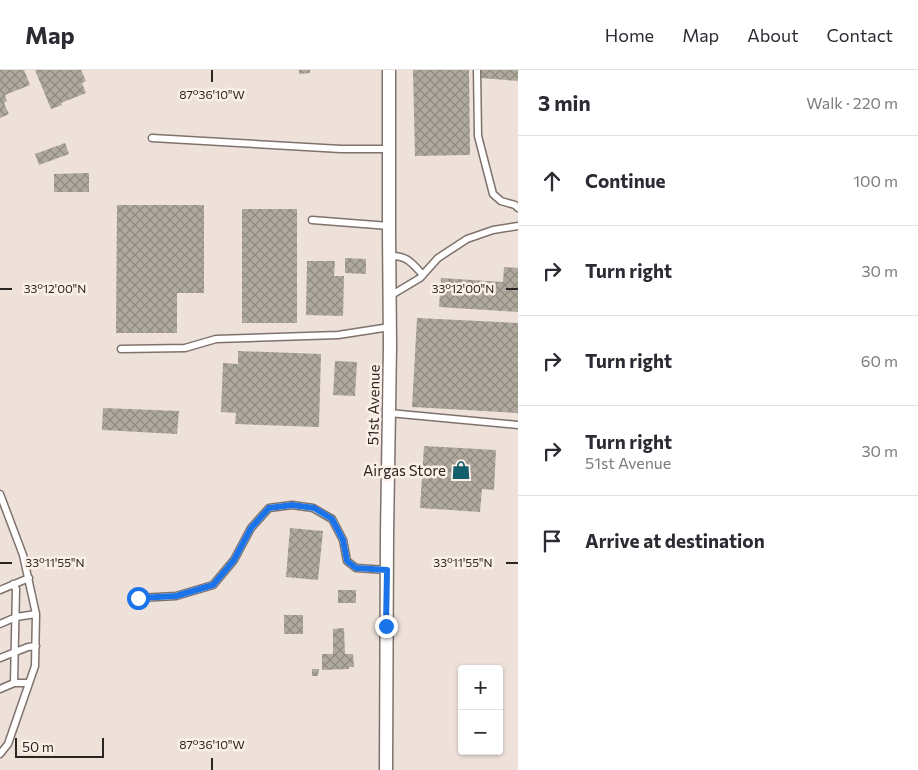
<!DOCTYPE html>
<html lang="en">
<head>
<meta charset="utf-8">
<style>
	:root { --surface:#fff; --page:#f2f2f3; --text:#2b2b33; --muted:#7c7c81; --line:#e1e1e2 }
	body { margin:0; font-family:Commissioner,sans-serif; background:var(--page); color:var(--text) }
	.controls { position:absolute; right:15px; bottom:15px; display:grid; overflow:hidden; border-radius:5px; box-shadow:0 1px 4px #0004 }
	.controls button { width:45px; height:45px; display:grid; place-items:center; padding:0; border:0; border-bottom:1px solid var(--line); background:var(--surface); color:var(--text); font:25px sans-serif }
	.scale { position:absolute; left:15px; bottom:12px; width:89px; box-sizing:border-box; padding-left:5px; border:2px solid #2a2522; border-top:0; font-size:14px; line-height:18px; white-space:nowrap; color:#2a2522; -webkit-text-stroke:4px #fcefe7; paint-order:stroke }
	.stop { position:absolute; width:15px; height:15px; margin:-11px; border:4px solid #1a73e8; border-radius:50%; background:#fff }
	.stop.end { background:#1a73e8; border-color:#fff; box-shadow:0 1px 5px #0008 }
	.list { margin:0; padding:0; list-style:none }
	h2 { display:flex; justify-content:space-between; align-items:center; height:65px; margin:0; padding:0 20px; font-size:21px }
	h2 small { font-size:16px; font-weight:400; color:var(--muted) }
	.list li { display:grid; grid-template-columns:32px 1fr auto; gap:15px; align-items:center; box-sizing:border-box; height:90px; padding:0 20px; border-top:1px solid var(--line) }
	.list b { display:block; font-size:19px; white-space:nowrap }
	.list p { margin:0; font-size:16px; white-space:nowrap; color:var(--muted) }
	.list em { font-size:16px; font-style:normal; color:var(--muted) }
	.icon { flex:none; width:28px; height:28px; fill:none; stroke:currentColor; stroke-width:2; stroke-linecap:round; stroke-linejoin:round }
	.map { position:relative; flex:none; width:518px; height:700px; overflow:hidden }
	header { display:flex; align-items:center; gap:30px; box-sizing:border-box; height:70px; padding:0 25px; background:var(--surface); border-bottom:1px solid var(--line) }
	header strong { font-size:24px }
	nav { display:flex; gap:28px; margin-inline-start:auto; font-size:18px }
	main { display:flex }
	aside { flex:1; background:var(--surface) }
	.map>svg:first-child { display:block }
	.building { fill:url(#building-cross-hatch) }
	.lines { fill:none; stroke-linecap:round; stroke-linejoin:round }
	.lane-casing { stroke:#7e726c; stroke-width:9 }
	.street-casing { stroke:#7e726c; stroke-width:15 }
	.lane { stroke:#fff; stroke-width:6 }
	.street { stroke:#fff; stroke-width:12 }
	.route { stroke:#1a73e8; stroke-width:6 }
	.ticks { fill:none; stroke:#2a2522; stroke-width:2 }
	.labels { text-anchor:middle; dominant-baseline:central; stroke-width:5; stroke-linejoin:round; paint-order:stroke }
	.street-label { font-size:15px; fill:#2a2522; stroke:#fcefe7 }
	.poi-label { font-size:15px; fill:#2a2522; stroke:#fcefe7; text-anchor:end }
	.ticks-label { font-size:12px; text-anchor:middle; fill:#2a2522; stroke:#fcefe7; stroke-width:5; stroke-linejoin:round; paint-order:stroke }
</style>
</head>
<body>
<header>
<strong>Map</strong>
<nav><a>Home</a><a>Map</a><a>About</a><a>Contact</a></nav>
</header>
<main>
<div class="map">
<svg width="518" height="700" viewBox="0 0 518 700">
	<defs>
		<pattern id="building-cross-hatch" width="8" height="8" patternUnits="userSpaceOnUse" patternTransform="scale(1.25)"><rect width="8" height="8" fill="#b0aa9e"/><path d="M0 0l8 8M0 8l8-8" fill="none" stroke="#8f8a80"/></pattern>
	</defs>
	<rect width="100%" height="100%" fill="#eee1da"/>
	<path class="building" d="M0,0h24l6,15 -25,10 2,6 -3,2 5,11 -9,4z
		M35,0h46l5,11 -4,2 4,10 -25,10 1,2 -11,4z
		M299,0h11v3l-11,1z
		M413,0h56l1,85 -55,1z
		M481,0h37v11l-37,-3z
		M65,73l4,11 -30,11 -4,-11z
		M89,103v19h-35v-18z
		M117,135h87v88h-27v40h-61z
		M242,139h55v114h-55z
		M345,188l21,1v15l-21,-1z
		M307,191h28l-1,15h10l-1,40 -37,-1z
		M504,197l14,1v44l-79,-5 2,-29 62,4z
		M417,248l101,5v90l-106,-6z
		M238,281l83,3 -2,73 -84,-3 1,-11 -15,-1 2,-49 15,1z
		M335,291l22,1 -2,34 -22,-1z
		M103,338l76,3 -2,23 -75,-4z
		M424,376l72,4 -2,40 -12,-1 -2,23 -60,-4z
		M290,458l33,3 -5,49 -32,-3z
		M338,520h18v13h-18z
		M284,545h19v19h-19z
		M344,558l1,26h8l1,13h-5v2l-27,1v-16h11v-25z
		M312,599h7l-1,7h-6z"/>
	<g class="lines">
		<g class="lane-casing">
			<path id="lane" d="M477,0l1,66 15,58 8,7 14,4 3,3
				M152,68l189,11h48
				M312,150l77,6
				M389,186c18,-1 23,7 34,19
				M390,226l30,-18 18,-20 29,-19 26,-9 25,-4
				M121,279l64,-1 31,-9 122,-4 52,-8
				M389,343l129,12
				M0,424l23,61 13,59 -1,52 -27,78 -8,10
				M0,520l29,-12
				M138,528l38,-2 37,-11 21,-25 17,-32 18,-20 23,-3 21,3 19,11 11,21 4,21 9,7 31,2
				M0,554l16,-7 20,-3
				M0,588l28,-11 8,-1
				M14,613h15
				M0,619l14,-6 2,-94 -3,-5"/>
		</g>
		<g class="street-casing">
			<path id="street" d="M386,700l1,-236 3,-188 -1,-115v-161"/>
		</g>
		<use href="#lane" class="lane"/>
		<use href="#street" class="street"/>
	</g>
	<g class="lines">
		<path class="route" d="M138,528l38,-2 37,-11 21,-25 17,-32 18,-20 23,-3 22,3 18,11 11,21 4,21 9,7 31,2 -1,56"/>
	</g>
	<path class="ticks" d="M212,0v12M0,219h12M506,219h12M0,493h12M506,493h12M212,688v12"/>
	<defs>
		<g id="shop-bare" transform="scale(1.5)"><path d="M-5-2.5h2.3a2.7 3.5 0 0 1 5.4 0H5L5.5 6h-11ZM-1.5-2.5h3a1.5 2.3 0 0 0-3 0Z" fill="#13606c" stroke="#fcefe7" stroke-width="2.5" paint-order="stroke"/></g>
	</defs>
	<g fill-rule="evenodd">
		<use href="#shop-bare" x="461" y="400"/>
	</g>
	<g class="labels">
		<g class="street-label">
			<text transform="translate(373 335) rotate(-89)">51st Avenue</text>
		</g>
		<g class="poi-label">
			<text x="446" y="400">Airgas Store</text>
		</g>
	</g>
	<g class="ticks-label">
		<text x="212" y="29">87°36'10"W</text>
		<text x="55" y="223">33°12'00"N</text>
		<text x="463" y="223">33°12'00"N</text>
		<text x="55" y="497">33°11'55"N</text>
		<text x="463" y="497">33°11'55"N</text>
		<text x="212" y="679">87°36'10"W</text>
	</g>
</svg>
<div class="controls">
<button>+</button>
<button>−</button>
</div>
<div class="scale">50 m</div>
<div class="stop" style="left:138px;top:528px"></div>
<div class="stop end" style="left:386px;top:556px"></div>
</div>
<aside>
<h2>3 min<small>Walk · 220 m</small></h2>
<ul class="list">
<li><svg class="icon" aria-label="ahead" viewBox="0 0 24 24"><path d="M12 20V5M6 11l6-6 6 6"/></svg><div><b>Continue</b></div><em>100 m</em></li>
<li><svg class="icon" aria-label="right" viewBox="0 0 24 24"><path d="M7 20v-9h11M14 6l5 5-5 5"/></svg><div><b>Turn right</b></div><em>30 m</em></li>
<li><svg class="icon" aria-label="right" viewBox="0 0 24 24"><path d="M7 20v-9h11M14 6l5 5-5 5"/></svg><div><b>Turn right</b></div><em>60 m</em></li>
<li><svg class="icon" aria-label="right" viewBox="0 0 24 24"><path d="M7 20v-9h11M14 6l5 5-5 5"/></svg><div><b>Turn right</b><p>51st Avenue</p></div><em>30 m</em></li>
<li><svg class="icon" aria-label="arrive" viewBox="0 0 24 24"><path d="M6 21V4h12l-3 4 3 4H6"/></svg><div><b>Arrive at destination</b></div></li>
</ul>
</aside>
</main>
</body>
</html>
